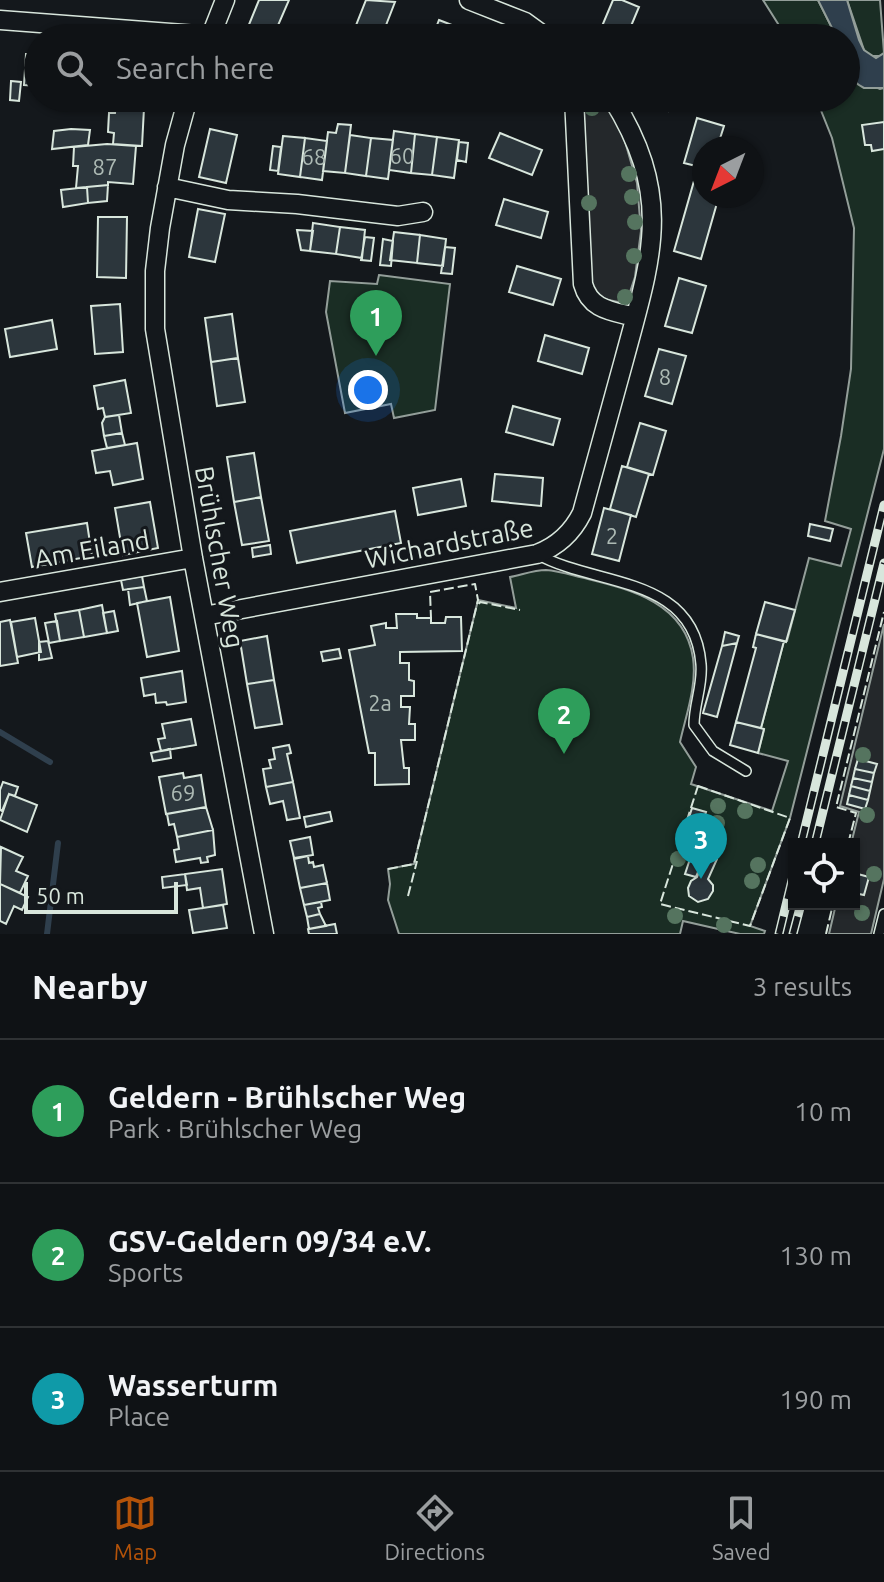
<!DOCTYPE html>
<html lang="en">
<head>
<meta charset="utf-8">
<style>
	:root { --surface:#0f1215; --page:#181b1e; --text:#f1f3f6; --muted:#9b9ea0; --line:#2f3234; --accent:#b45309 }
	body { margin:0; font-family:Ubuntu,sans-serif; background:var(--page); color:var(--text) }
	.controls { position:absolute; right:24px; bottom:24px; display:grid; overflow:hidden; border-radius:0px; box-shadow:0 2px 6px #0004 }
	.controls button { width:72px; height:72px; display:grid; place-items:center; padding:0; border:0; border-bottom:2px solid var(--line); background:var(--surface); color:var(--text); font:40px sans-serif }
	.compass { position:absolute; left:692px; top:136px; width:72px; height:72px; border-radius:50%; background:var(--surface); box-shadow:0 2px 6px #0004; rotate:222deg }
	.scale { position:absolute; left:24px; bottom:20px; width:154px; box-sizing:border-box; padding-left:8px; border:4px solid #d8e6dc; border-top:0; font-size:22px; line-height:28px; white-space:nowrap; color:#d8e6dc; -webkit-text-stroke:6px #14181c; paint-order:stroke }
	.you { position:absolute; left:368px; top:390px; width:28px; height:28px; margin:-20px; border:6px solid #fff; border-radius:50%; background:#1a73e8; box-shadow:0 0 0 12px #1a73e833 }
	.badge { display:grid; place-items:center; width:52px; height:52px; border-radius:50%; background:var(--accent); color:#fff; font-size:26px; font-weight:700 }
	.pin { position:absolute; translate:-50% -66px; filter:drop-shadow(0 2px 4px #0008) }
	.pin::after { content:''; position:absolute; top:42px; width:28px; height:24px; background:inherit; clip-path:polygon(0 0,100% 0,50% 100%) }
	.list { margin:0; padding:0; list-style:none }
	h2 { display:flex; justify-content:space-between; align-items:center; height:104px; margin:0; padding:0 32px; font-size:34px }
	h2 small { font-size:26px; font-weight:400; color:var(--muted) }
	.list li { display:grid; grid-template-columns:52px 1fr auto; gap:24px; align-items:center; box-sizing:border-box; height:144px; padding:0 32px; border-top:2px solid var(--line) }
	.list b { display:block; font-size:30px; white-space:nowrap }
	.list p { margin:0; font-size:26px; white-space:nowrap; color:var(--muted) }
	.list em { font-size:26px; font-style:normal; color:var(--muted) }
	.icon { flex:none; width:44px; height:44px; fill:none; stroke:currentColor; stroke-width:2; stroke-linecap:round; stroke-linejoin:round }
	.map { position:relative; flex:none; width:884px; height:934px; overflow:hidden }
	.search { position:absolute; background:var(--surface); box-shadow:0 2px 6px #0004; left:24px; right:24px; top:24px; height:88px; display:flex; align-items:center; gap:20px; box-sizing:border-box; padding:0 28px; border-radius:44px; color:var(--muted); font-size:30px }
	.sheet { height:536px; background:var(--surface) }
	nav { display:flex; justify-content:space-around; align-items:center; box-sizing:border-box; height:112px; border-top:2px solid var(--line); background:var(--surface); font-size:22px; color:var(--muted) }
	nav a { display:grid; justify-items:center; gap:4px }
	nav .on { color:var(--accent) }
	.map>svg:first-child { display:block }
	.green { fill:#1a2d24; stroke:#939e99; stroke-width:2 }
	.parking { fill:#24282b; stroke:#939e99; stroke-width:2 }
	.water { fill:#2f3f4d; stroke:#939e99; stroke-width:2 }
	.lines { fill:none; stroke-linecap:round; stroke-linejoin:round }
	.stream { stroke:#2f3f4d; stroke-width:6 }
	.building { fill:#2c363c; stroke:#d8e6dc; stroke-width:2 }
	.service-casing { stroke:#d8e6dc; stroke-width:12 }
	.minor-casing { stroke:#d8e6dc; stroke-width:21 }
	.service { stroke:#14181c; stroke-width:9 }
	.minor { stroke:#14181c; stroke-width:18 }
	.rail-casing { stroke:#d8e6dc; stroke-width:9 }
	.rail { stroke:#14181c; stroke-width:6; stroke-dasharray:18; stroke-linecap:butt }
	.fence { stroke:#d8e6dc; stroke-width:2; stroke-dasharray:10 4; stroke-linecap:butt }
	.tree { fill:#55745f }
	.labels { text-anchor:middle; dominant-baseline:central; stroke-width:6; stroke-linejoin:round; paint-order:stroke }
	.number-label { font-size:22px; fill:#adbab4 }
	.street-label { font-size:26px; fill:#d8e6dc; stroke:#14181c }
</style>
</head>
<body>
<div class="map">
<svg width="884" height="934" viewBox="0 0 884 934">
	<rect width="100%" height="100%" fill="#14181c"/>
	<path class="green" d="M763,0h55l19,38h-50z
		M847,0h33l4,53 -3,3h-11l-6,-6z
		M846,65l4,12 30,12 4,-1v361l-94,369 -40,108 15,5 -1,3h-24l-57,-13 -3,13h-281l-11,-34 2,-16 -2,-15 26,-5 64,-264 38,8 -6,-31c11,-2 24,-7 36,-7 14,1 28,6 42,9 45,11 97,25 105,79 4,28 -7,57 -13,84l16,25 -5,17 81,27 16,-50 -30,-8 6,-23 -3,-2 23,-87h3l22,-83 32,8 10,-37 -26,-8 16,-85 10,-67 3,-141 -22,-90 -16,-40h30z
		M379,275l71,9 -15,126 -41,8 -3,-14 -46,9 -19,-101 4,-31 47,3z"/>
	<path class="parking" d="M583,98h21l20,40 13,45 4,48 -6,46 -7,21 -10,4 -14,-3 -12,-9z
		M884,624v255l-13,55h-42l7,-30h18v-60h-3l8,-32 -19,-6z"/>
	<path class="water" d="M818,0h29l12,40 5,10 12,8 8,-5v35h-20c-21,-10 -18,-30 -18,-50h-9z"/>
	<g class="lines">
		<path class="stream" d="M0,732l50,30
			M47,934l11,-91"/>
	</g>
	<path class="building" d="M259,0h30l-16,37 -25,-10z
		M366,0l29,2 -14,36h-30z
		M613,0h9l17,7 -13,31h-29z
		M439,20l26,10 -3,8h-30z
		M26,54h12v32l-14,-1z
		M11,81l10,1 -2,19 -9,-1z
		M121,98h30l-1,11 -30,-3z
		M221,98h29l-4,11 -26,-9z
		M644,98h30l-6,13 -25,-10z
		M116,105l28,3 -2,38 -29,-2 1,-11 -6,-1 1,-19h6z
		M697,118l27,8 -7,22h-13v20l-20,-5z
		M884,122v27l-12,2 -1,-6h-6l-3,-20z
		M338,124l13,1 -6,48 -22,-2 5,-39 8,1z
		M71,129l19,1 -2,15 -36,4 2,-18z
		M210,129l27,6 -11,48 -27,-6z
		M394,131l21,3 -4,39 -22,-3z
		M500,133l42,17 -10,25 -43,-17z
		M415,134l22,3 -5,38 -21,-2z
		M350,135l21,3 -5,38 -21,-3z
		M283,136l22,2 -5,39 -22,-3z
		M437,137l22,3 -5,38 -22,-3z
		M305,138l22,3 -5,39 -22,-3z
		M371,138l22,2 -5,39 -22,-3z
		M459,142l9,1 -2,19 -9,-2z
		M107,144l29,2 -3,38 -25,-2v3l-32,3 2,-22h-5l1,-19z
		M273,146l8,1 -3,24 -8,-1z
		M698,167l6,1v28h15l-18,63 -27,-8z
		M108,185l-1,16 -19,2 -1,-16z
		M87,187l1,16 -25,4 -2,-17z
		M504,199l44,13 -7,26 -45,-13z
		M198,209l27,5 -10,48 -26,-5z
		M98,217h29l-1,61 -29,-1z
		M313,223l27,4 -4,27 -26,-3z
		M340,227l25,3 -3,28 -26,-4z
		M297,230l16,1 -3,20 -9,-1z
		M394,232l26,3 -3,28 -27,-3z
		M420,235l26,4 -3,27 -26,-3z
		M365,237l9,1 -3,23 -10,-1z
		M383,239l10,2 -2,25 -11,-1z
		M445,247l10,1 -3,26 -11,-1z
		M517,266l44,13 -8,26 -44,-13z
		M679,278l27,8 -14,47 -27,-7z
		M120,304l3,48 -28,2 -4,-48z
		M232,314l6,44 -27,4 -6,-44z
		M52,320l5,29 -47,8 -5,-28z
		M545,335l44,13 -7,26 -44,-13z
		M659,349l27,7 -14,48 -27,-8z
		M238,358l7,44 -28,4 -6,-44z
		M125,380l6,33 -26,4 -2,-9 -5,1 -4,-23z
		M513,406l47,13 -7,26 -47,-13z
		M119,415l3,18 -18,3 -2,-13 3,-6z
		M640,423l26,8 -13,44 -26,-8z
		M122,433l3,12 -18,3 -3,-12z
		M137,443l6,36 -30,6 -3,-14 -14,2 -4,-22z
		M254,453l7,44 -27,5 -7,-45z
		M622,466l27,8 -13,43 -26,-8z
		M495,474l48,4 -2,28 -49,-5z
		M461,479l5,27 -48,9 -5,-27z
		M261,497l8,44 -27,4 -8,-43z
		M150,502l8,46 -35,7 -8,-47z
		M604,508l27,7 -12,46 -27,-7z
		M395,511l6,32 -104,20 -7,-32z
		M87,523l5,33 -60,11 -6,-34z
		M810,524l23,5 -3,12 -22,-5z
		M270,545l1,9 -18,3 -1,-9z
		M142,576l2,11 -21,3 -2,-10z
		M144,587l3,14 -17,4 -2,-16z
		M170,597l9,54 -32,6 -10,-54z
		M765,602l30,8 -9,32 -30,-8z
		M102,605l5,28 -23,4 -5,-27z
		M79,610l5,27 -24,4 -5,-27z
		M114,611l4,20 -11,2 -4,-20z
		M396,614h21v4h14v5h14l1,-6h15l1,34 -62,1v11h9v17l5,1v15h-13v11h9l-1,17h6v16h-14l3,28h5v16l-34,1v-32h-6l-20,-103 26,-5 -4,-19 15,-3v5h11z
		M35,618l6,34 -24,5 -6,-35z
		M10,620l8,43 -18,3v-44z
		M57,621l3,20 -11,2 -4,-20z
		M725,632l14,4 -2,7 -15,3z
		M756,634l28,7 -23,87 -25,-6 20,-74 -3,-1z
		M267,636l7,44 -27,4 -7,-43z
		M48,641l4,17 -13,2v-18z
		M737,643l-20,74 -14,-4 19,-67z
		M339,649l2,9 -18,3 -2,-9z
		M182,671l4,31 -19,3 -1,-3 -10,1 -1,-9 -11,2 -3,-18z
		M274,680l8,44 -27,4 -8,-44z
		M191,719l5,26 -35,6 -3,-12 7,-1 -3,-14z
		M736,722l28,7 -6,24 -28,-8z
		M289,745l2,8 -4,1 6,28 -27,5 -3,-18 8,-1 -2,-8 6,-1 -2,-11z
		M170,749l1,9 -18,3 -2,-8z
		M858,759l19,5 -3,9 -19,-4z
		M855,769l19,4 -2,9 -19,-4z
		M183,773l1,5 17,-3 5,32 -40,7 -7,-37z
		M853,778l19,4 -2,9 -19,-5z
		M3,782l15,5 -3,9 -6,-2 -7,17 -2,-1v-20z
		M293,782l7,36 -13,2 -4,-19 -13,3 -4,-17z
		M851,786l19,5 -2,9 -19,-5z
		M9,794l28,11 -10,27 -27,-12z
		M849,795l19,5 -3,9 -18,-5z
		M206,807l7,23 -36,7 -3,-13 -5,1 -2,-11z
		M692,808l14,4 -4,13 -14,-4z
		M330,812l2,9 -26,6 -2,-10z
		M213,830l2,25 -8,2 1,5 -7,1 -1,-5 -24,4 -2,-12 5,-1 -2,-12z
		M310,837l3,18 -19,3 -4,-17z
		M1,847l22,10 -7,14 12,5 -8,17 -20,-9z
		M705,855l12,4 -9,20 5,6v6l-5,8 -10,3 -9,-6 -1,-8 3,-7 6,-4z
		M308,856l1,7 4,-1 1,5 9,-2 4,18 -27,5 -6,-29z
		M691,856l12,4 -7,17 -11,-3z
		M222,869l5,35 -24,4 -3,-20 -13,2 -2,-16z
		M854,873l15,4 -5,18 -10,-2z
		M185,874l2,11 -24,3 -1,-11z
		M327,883l3,17 -26,5 -4,-17z
		M0,884l28,13 -6,13 -8,-4 -8,18 -6,-3z
		M321,902l1,5 -4,1 2,6 -13,3 -3,-12z
		M223,905l4,23 -34,5 -4,-23z
		M320,914l6,12 -17,3 -2,-12z
		M335,924l2,10h-28l-1,-5z"/>
	<g class="lines">
		<g class="service-casing">
			<path id="service" d="M537,554c58,33 157,20 164,110 2,21 -7,40 -7,61l19,26 33,20
				M879,934l5,-20"/>
		</g>
		<g class="minor-casing">
			<path id="minor" d="M469,0l56,22 22,16
				M0,20l210,16
				M210,38l15,-38
				M188,98l-13,47 -15,83 -5,43v58l38,229 71,376
				M574,98l9,186c7,26 29,27 52,33
				M167,187l61,13 69,4 101,12 25,-4
				M0,592l193,-34
				M204,616l333,-62c21,-8 35,-21 45,-41 14,-51 28,-102 42,-153 28,-104 50,-163 -12,-262"/>
		</g>
		<use href="#service" class="service"/>
		<use href="#minor" class="minor"/>
		<g class="rail-casing">
			<path id="rail" d="M801,844l83,-339
				M815,844l69,-281
				M779,934l15,-62
				M793,934l8,-30"/>
		</g>
		<use href="#rail" class="rail"/>
		<path class="fence" d="M479,604l1,-2 40,8
			M698,786l92,32 -40,108 -90,-22z
			M848,844l8,-31 -20,-6 48,-195
			M388,869l26,-5 64,-264 -3,-16 -45,8 1,26
			M408,896l9,-35
			M826,934l7,-30"/>
	</g>
	<g class="tree">
		<circle cx="592" cy="108" r="8"/>
		<circle cx="629" cy="174" r="8"/>
		<circle cx="632" cy="197" r="8"/>
		<circle cx="589" cy="203" r="8"/>
		<circle cx="635" cy="222" r="8"/>
		<circle cx="634" cy="256" r="8"/>
		<circle cx="625" cy="297" r="8"/>
		<circle cx="863" cy="755" r="8"/>
		<circle cx="718" cy="806" r="8"/>
		<circle cx="745" cy="811" r="8"/>
		<circle cx="867" cy="815" r="8"/>
		<circle cx="717" cy="823" r="8"/>
		<circle cx="678" cy="859" r="8"/>
		<circle cx="758" cy="865" r="8"/>
		<circle cx="874" cy="874" r="8"/>
		<circle cx="752" cy="881" r="8"/>
		<circle cx="862" cy="913" r="8"/>
		<circle cx="675" cy="916" r="8"/>
		<circle cx="724" cy="925" r="8"/>
	</g>
	<g class="labels">
		<g class="number-label">
			<text x="402" y="155">60</text>
			<text x="314" y="156">68</text>
			<text x="105" y="166">87</text>
			<text x="665" y="376">8</text>
			<text x="612" y="535">2</text>
			<text x="380" y="702">2a</text>
			<text x="183" y="792">69</text>
		</g>
		<g class="street-label">
			<text transform="translate(449 543) rotate(-11)">Wichardstraße</text>
			<text transform="translate(92 549) rotate(-10)">Am Eiland</text>
			<text transform="translate(220 557) rotate(80)">Brühlscher Weg</text>
		</g>
	</g>
</svg>
<div class="controls">
<button><svg class="icon" aria-label="locate" viewBox="0 0 24 24"><circle cx="12" cy="12" r="6"/><path d="M12 2v4M12 18v4M2 12h4M18 12h4"/></svg></button>
</div>
<svg class="compass" viewBox="-18 -18 36 36"><path d="M0-13l5 13h-10z" fill="#e53935"/><path d="M0 13l5-13h-10z" fill="#9b9ea0"/></svg>
<div class="scale">50 m</div>
<div class="you"></div>
<div class="pin badge" style="left:376px;top:356px;background:#2e9e5b">1</div>
<div class="pin badge" style="left:564px;top:754px;background:#2e9e5b">2</div>
<div class="pin badge" style="left:701px;top:879px;background:#0f9aa8">3</div>
<div class="search"><svg class="icon" aria-label="search" viewBox="0 0 24 24"><circle cx="10" cy="10" r="6"/><path d="M15 15l6 6"/></svg>Search here</div>
</div>
<section class="sheet">
<h2>Nearby<small>3 results</small></h2>
<ul class="list">
<li><span class="badge" style="background:#2e9e5b">1</span><div><b>Geldern - Brühlscher Weg</b><p>Park · Brühlscher Weg</p></div><em>10 m</em></li>
<li><span class="badge" style="background:#2e9e5b">2</span><div><b>GSV-Geldern 09/34 e.V.</b><p>Sports</p></div><em>130 m</em></li>
<li><span class="badge" style="background:#0f9aa8">3</span><div><b>Wasserturm</b><p>Place</p></div><em>190 m</em></li>
</ul>
</section>
<nav>
<a class="on"><svg class="icon" aria-label="map" viewBox="0 0 24 24"><path d="M3 6l6-2 6 2 6-2v14l-6 2-6-2-6 2zM9 4v14M15 6v14"/></svg>Map</a>
<a><svg class="icon" aria-label="directions" viewBox="0 0 24 24"><path d="M12 3l9 9-9 9-9-9zM9 14v-3h6M13 9l2 2-2 2"/></svg>Directions</a>
<a><svg class="icon" aria-label="saved" viewBox="0 0 24 24"><path d="M7 4h10v16l-5-4-5 4z"/></svg>Saved</a>
</nav>
</body>
</html>
